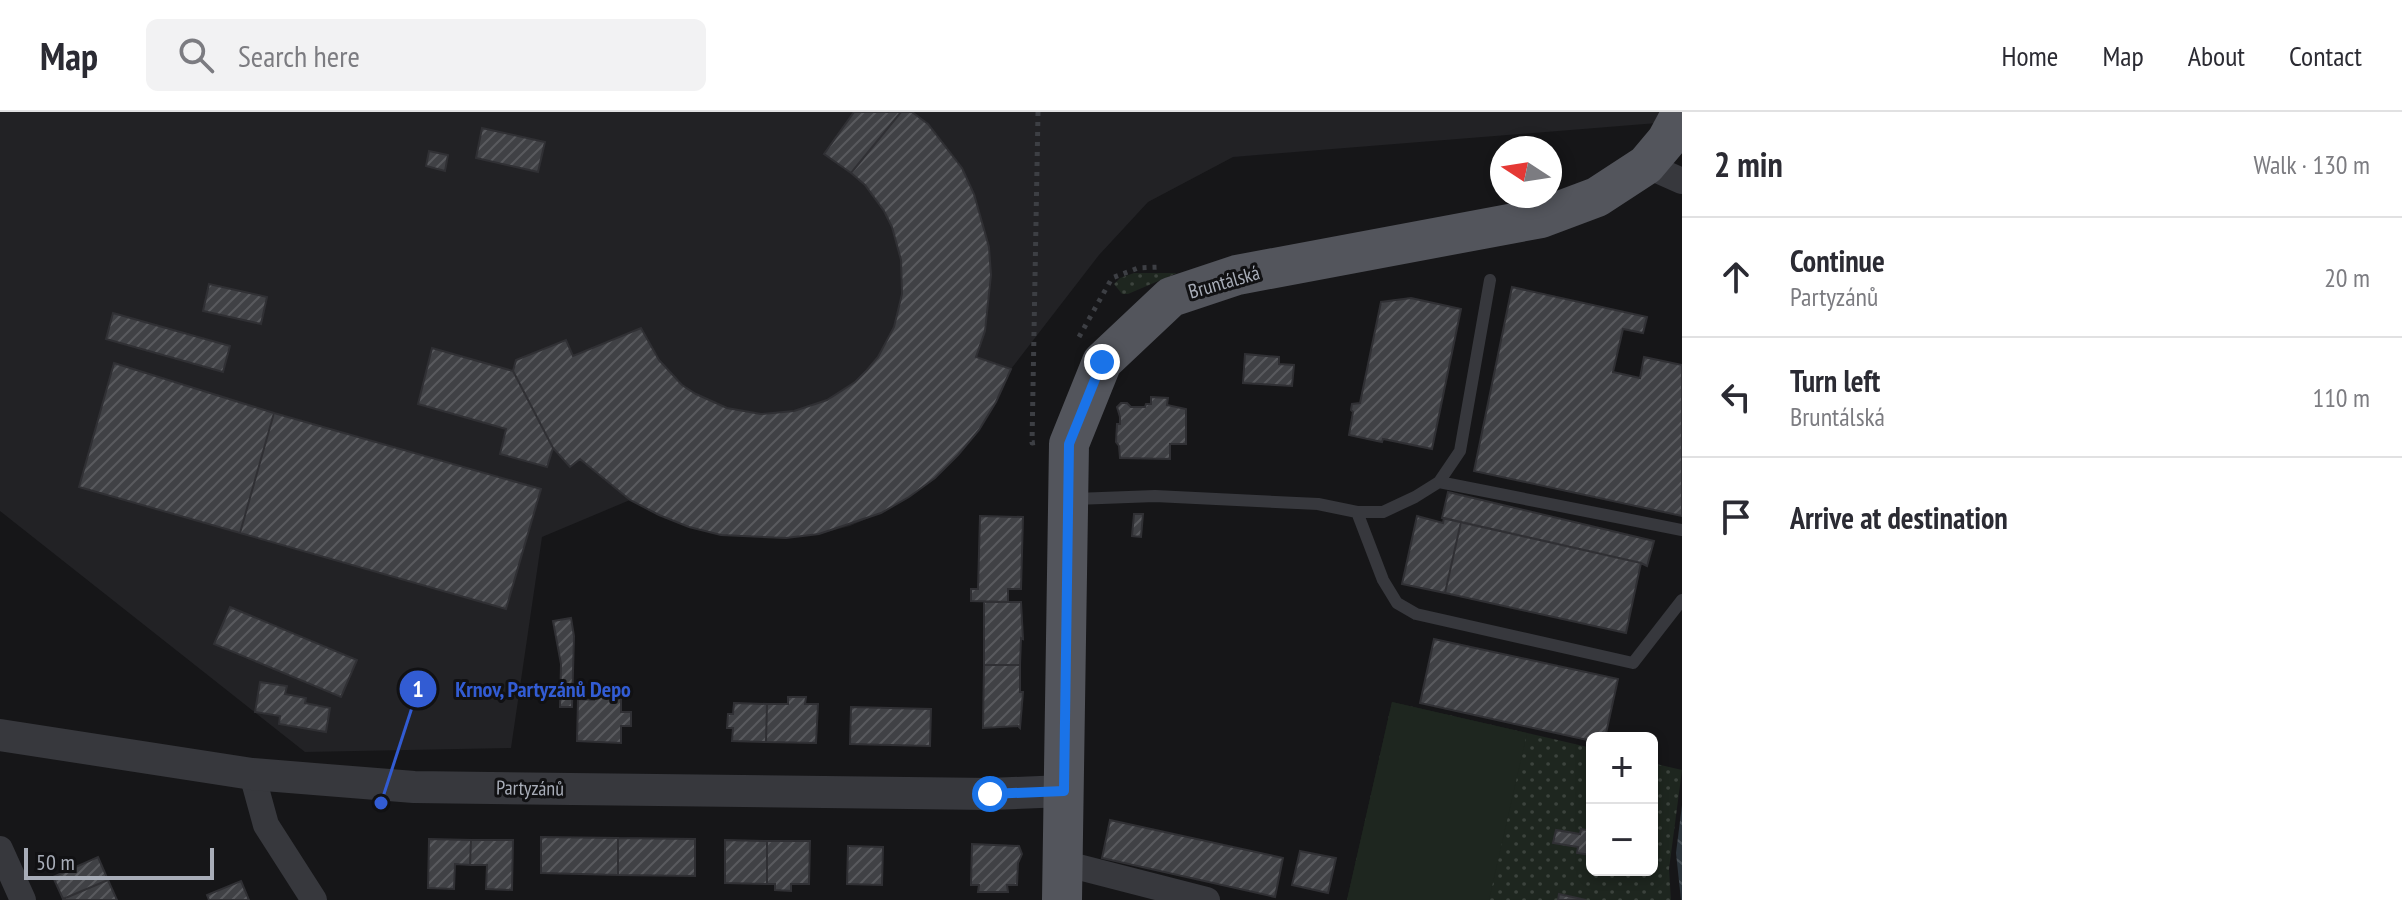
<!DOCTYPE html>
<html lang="en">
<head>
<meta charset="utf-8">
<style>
	:root { --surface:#fff; --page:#f2f2f3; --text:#2b2b33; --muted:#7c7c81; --line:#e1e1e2 }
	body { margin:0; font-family:"PT Sans Narrow",sans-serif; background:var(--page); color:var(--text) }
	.controls { position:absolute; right:24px; bottom:24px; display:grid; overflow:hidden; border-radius:12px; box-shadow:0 4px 12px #0003 }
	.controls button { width:72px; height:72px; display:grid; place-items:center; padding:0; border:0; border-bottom:2px solid var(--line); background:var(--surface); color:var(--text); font:40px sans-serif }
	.compass { position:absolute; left:1490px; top:24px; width:72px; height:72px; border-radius:50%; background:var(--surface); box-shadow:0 4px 12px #0003; rotate:282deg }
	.scale { position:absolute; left:24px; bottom:20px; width:190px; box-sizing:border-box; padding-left:8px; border:4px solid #a8adb8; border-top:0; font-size:22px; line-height:28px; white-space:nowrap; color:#a8adb8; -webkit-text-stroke:6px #111113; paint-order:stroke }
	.stop { position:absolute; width:24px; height:24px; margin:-18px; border:6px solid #1a73e8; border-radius:50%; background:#fff }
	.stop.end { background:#1a73e8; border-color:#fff; box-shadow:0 2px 8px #0008 }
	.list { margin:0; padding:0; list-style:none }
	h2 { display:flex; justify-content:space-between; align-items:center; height:104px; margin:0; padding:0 32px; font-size:34px }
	h2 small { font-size:26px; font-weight:400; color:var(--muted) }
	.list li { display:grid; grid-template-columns:52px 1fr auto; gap:24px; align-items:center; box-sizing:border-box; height:120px; padding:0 32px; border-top:2px solid var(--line) }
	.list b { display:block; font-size:30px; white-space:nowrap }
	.list p { margin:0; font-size:26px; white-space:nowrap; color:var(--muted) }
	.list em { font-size:26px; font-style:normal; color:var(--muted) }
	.icon { flex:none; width:44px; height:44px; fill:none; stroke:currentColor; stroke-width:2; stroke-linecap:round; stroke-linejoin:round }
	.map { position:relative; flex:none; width:1682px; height:788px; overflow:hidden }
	header { display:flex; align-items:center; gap:48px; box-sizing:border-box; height:112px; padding:0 40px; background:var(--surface); border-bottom:2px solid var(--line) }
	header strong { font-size:38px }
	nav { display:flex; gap:44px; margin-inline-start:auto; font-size:28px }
	.search { width:560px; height:72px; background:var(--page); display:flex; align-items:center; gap:20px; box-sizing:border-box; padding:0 28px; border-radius:12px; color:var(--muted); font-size:30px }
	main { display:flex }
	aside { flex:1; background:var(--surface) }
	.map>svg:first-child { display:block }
	.built { fill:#222225 }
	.grass { fill:url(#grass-dots) }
	.pitch { fill:#1e261f }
	.water { fill:url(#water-waves) }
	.building { fill:url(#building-hatch); stroke:#303034; stroke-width:2 }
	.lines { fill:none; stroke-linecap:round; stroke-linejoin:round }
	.path { stroke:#3d3f44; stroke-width:5; stroke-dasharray:4 6; stroke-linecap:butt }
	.service { stroke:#37383d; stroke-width:12 }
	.minor { stroke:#37383d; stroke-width:26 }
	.tertiary { stroke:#37383d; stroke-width:32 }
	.primary { stroke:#53555c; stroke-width:40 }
	.route { stroke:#1a73e8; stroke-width:10 }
	.labels { text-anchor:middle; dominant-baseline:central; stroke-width:6; stroke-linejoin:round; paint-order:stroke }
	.street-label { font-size:20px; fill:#a8adb8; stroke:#111113 }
	.leader { fill:none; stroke:#325cd3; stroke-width:3 }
	.callout-dot { fill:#325cd3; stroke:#111113; stroke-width:3 }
	.mark-label { font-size:24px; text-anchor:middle; font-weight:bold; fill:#fff }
	.callout-label { font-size:22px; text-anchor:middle; font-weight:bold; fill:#325cd3; stroke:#111113; stroke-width:6; stroke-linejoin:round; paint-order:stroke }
</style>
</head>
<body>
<header>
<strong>Map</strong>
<div class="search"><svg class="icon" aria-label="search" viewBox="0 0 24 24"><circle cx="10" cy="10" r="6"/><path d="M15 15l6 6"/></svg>Search here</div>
<nav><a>Home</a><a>Map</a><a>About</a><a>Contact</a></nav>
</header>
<main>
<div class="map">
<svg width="1682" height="788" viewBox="0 0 1682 788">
	<defs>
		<pattern id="grass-dots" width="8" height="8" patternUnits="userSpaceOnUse" patternTransform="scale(2)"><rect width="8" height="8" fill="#1e261f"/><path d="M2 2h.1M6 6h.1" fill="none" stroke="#3c433d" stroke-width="1.8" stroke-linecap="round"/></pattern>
		<pattern id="water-waves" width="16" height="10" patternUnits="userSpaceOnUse" patternTransform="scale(2)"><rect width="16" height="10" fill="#2c353c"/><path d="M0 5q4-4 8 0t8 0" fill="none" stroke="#485056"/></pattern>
		<pattern id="building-hatch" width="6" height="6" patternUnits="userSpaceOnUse" patternTransform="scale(2)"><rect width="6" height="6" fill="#404145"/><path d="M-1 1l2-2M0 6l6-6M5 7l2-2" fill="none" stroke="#595a5e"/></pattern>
	</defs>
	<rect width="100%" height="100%" fill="#161618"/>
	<path class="built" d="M0,0h1682v9l-449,36 -85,45 -49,53 -88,114 -15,33 -17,28 -44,48 -26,19 -29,16 -30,13 -31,8 -33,4 -65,-3 -62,-20 -29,-15 -88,37 -31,211 -206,4 -305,-241z"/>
	<path class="grass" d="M1134,161h43l-49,21h-6l-8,-10 6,-6z
		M1392,590l200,46v122h60v-107l30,7 -13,99 2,31h-324z"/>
	<path class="pitch" d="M1392,590l135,31 -38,167h-142z"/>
	<path class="water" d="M1682,693v95h-1l-5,-47z"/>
	<path class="building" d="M854,0h47l-50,61 -27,-19z
		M901,0h11l16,12 34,44 12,26 15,53 2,28 -6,56 -9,26 35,12 -15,33 -17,28 -21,25 -23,23 -26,19 -28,16 -62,21 -33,4 -65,-3 -32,-8 -30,-12 -29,-15 -50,-41 -10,8 -17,-19 -40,-77 3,-11 50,-20 7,16 68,-28 18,32 23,25 14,9 31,14 34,6 33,-3 33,-11 28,-18 12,-12 11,-13 16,-30 8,-33 -1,-34 -9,-33 -8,-16 -19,-26 -14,-12z
		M482,16l63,14 -7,30 -62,-14z
		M429,39l19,4 -3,16 -19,-5z
		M209,172l58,13 -6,27 -58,-13z
		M1512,175l135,30 -4,16 -20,-4 -10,43 27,6 4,-21 38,8v151l-208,-45z
		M1411,186l50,11 -29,140 -49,-10 -1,3 -33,-7 4,-23 -2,-2 1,-6 8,-1 21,-101z
		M113,201l117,33 -7,26 -117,-33z
		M432,236l81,23 40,77 -6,19 -47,-13 6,-25 -88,-25z
		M1245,242l34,3v7l15,1 -2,21 -49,-3z
		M114,251l160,50 -34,120 -161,-46z
		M1151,285l17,1 -1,7 19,4v35h-16v15l-50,-1 -1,-12 -3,-4 1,-18h3v-7l-3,-10 4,-4h6l4,4h14l1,-3h5z
		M274,301l267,76 -35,120 -266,-76z
		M1448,380l206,49 -7,25 -6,-3 -199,-45z
		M1134,402h9l-2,23 -9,-1z
		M980,404l43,1 -2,72h-13v13l-37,-1v-12h7z
		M1417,404l26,7 1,-5 17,4 -16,71 -43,-9z
		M1461,410l180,41 -15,70 -181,-40z
		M984,490h37l2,37 -2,-1 -1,27h-36z
		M230,495l127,53 -16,37 -127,-53z
		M571,506l3,18 -2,71h-12l1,-43 -8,-43z
		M1434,527l184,40 -13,59h-13v3l-172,-38z
		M984,553h36v27h3l-3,36 -2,-2 -35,2z
		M260,570l27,4 -2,8 21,4 -1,5 25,5 -4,24 -47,-8 1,-8 -25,-4z
		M594,578h15l-1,5h13v17h10v14h-10v17l-44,-2 1,-42 16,1z
		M788,585h18l-1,7h13l-2,39 -50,-1 1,-38h21z
		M734,591l33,1 -1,38 -34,-1 1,-13h-6l1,-14h5z
		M851,595l80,2 -1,37 -80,-2z
		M1110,708l173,38 -8,39 -173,-39z
		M1581,717l11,2v24l-15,-2 1,-6 -25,-4 3,-13 24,4z
		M541,725l77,1v37l-77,-2z
		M618,726l77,1v37l-77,-1z
		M429,727l42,1 -1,25 -15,-1 -1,25 -26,-1z
		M471,728h42l-1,50 -26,-1 1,-24h-17z
		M725,728l42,1v43l-42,-1z
		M767,729h43l-1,43h-18v7l-16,-1v-6h-8z
		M972,732l47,2 3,8 -4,9 -1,22h-10l1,7h-30l1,-7h-8z
		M848,734l35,1 -1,38 -35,-1z
		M1300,739l36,7 -8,35 -36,-8z
		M98,745l10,23 -45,19 -10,-22z
		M108,768l9,20h-54v-1z
		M241,769l8,19h-40l-2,-5z
		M1559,782l27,6h-28z"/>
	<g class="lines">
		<path class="path" d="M1038,0l-6,331 7,-1
			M1079,225l33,-59 26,-10 22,-1"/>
		<path class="service" d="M1439,370l243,48
			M1075,387l80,-3 163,8 39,8h26l32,-15 24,-15 21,-31 30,-171
			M1357,400l26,68 14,23 19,11 217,49 49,-63"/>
		<path class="minor" d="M1646,53l36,16
			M252,662l14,51 48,75
			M0,737l23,51
			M1063,751l144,37"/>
		<path class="tertiary" d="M0,623l252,39 162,13 576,7 74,-3"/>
		<path class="primary" d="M1062,788l7,-456 33,-82 69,-65 66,-22 304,-57 56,-21 49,-32 21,-25 15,-28"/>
	</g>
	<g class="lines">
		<path class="route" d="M990,682l74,-3 5,-347 33,-82"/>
	</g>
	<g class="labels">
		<g class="street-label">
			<text transform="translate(1224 170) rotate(-16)">Bruntálská</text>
			<text transform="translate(530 676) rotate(1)">Partyzánů</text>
		</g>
	</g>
	<path class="leader" d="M381 691L418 577"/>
	<g class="callout-dot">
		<circle cx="381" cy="691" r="8"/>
		<circle cx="418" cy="577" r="20"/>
	</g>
	<g class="mark-label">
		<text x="418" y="585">1</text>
	</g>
	<g class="callout-label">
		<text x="543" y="585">Krnov, Partyzánů Depo</text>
	</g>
</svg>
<div class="controls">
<button>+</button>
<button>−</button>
</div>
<svg class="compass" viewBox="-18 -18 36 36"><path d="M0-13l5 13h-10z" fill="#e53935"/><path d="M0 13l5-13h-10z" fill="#7c7c81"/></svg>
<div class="scale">50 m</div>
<div class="stop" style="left:990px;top:682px"></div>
<div class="stop end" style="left:1102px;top:250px"></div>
</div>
<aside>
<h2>2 min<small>Walk · 130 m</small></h2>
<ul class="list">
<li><svg class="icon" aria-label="ahead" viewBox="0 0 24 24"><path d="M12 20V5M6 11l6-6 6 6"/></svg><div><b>Continue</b><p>Partyzánů</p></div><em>20 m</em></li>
<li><svg class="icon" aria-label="left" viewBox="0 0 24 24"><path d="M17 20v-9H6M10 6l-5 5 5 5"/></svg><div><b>Turn left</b><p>Bruntálská</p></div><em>110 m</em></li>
<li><svg class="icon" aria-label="arrive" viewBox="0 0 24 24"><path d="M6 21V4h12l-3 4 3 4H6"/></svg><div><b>Arrive at destination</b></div></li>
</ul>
</aside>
</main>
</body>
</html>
